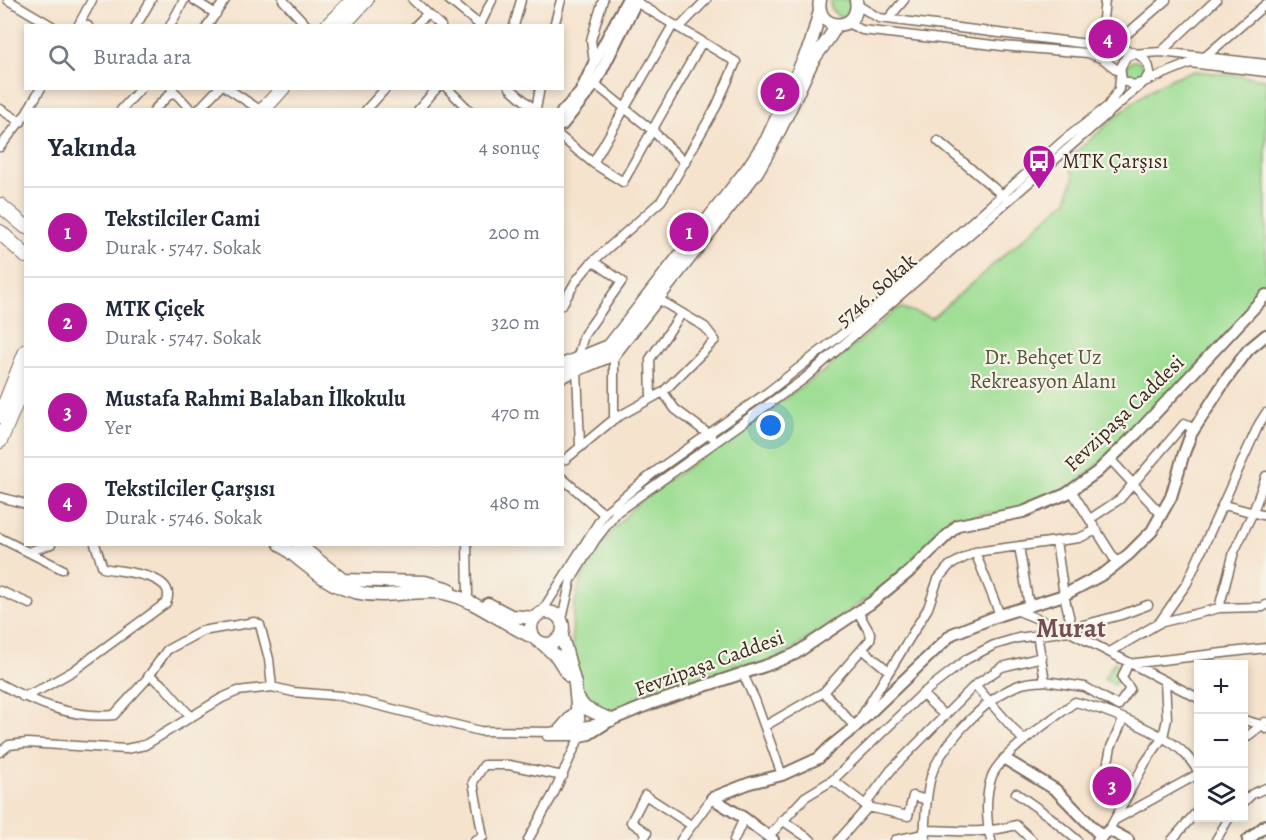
<!DOCTYPE html>
<html lang="tr">
<head>
<meta charset="utf-8">
<style>
	:root { --surface:#fff; --page:#f6f6f7; --text:#1f2937; --muted:#747a83; --line:#e0e1e3; --accent:#b5179e }
	body { margin:0; font-family:Alegreya,serif; background:var(--page); color:var(--text) }
	.controls { position:absolute; right:18px; bottom:18px; display:grid; overflow:hidden; border-radius:0px; box-shadow:0 3px 9px #0003 }
	.controls button { width:54px; height:54px; display:grid; place-items:center; padding:0; border:0; border-bottom:2px solid var(--line); background:var(--surface); color:var(--text); font:30px sans-serif }
	.you { position:absolute; left:771px; top:426px; width:21px; height:21px; margin:-15px; border:4px solid #fff; border-radius:50%; background:#1a73e8; box-shadow:0 0 0 9px #1a73e833 }
	.badge { display:grid; place-items:center; width:39px; height:39px; border-radius:50%; background:var(--accent); color:#fff; font-size:20px; font-weight:700 }
	.pin { position:absolute; translate:-50% -50%; border:3px solid #fff; box-shadow:0 2px 6px #0006 }
	.list { margin:0; padding:0; list-style:none }
	h2 { display:flex; justify-content:space-between; align-items:center; height:78px; margin:0; padding:0 24px; font-size:26px }
	h2 small { font-size:20px; font-weight:400; color:var(--muted) }
	.list li { display:grid; grid-template-columns:39px 1fr auto; gap:18px; align-items:center; box-sizing:border-box; height:90px; padding:0 24px; border-top:2px solid var(--line) }
	.list b { display:block; font-size:22px; white-space:nowrap }
	.list p { margin:0; font-size:20px; white-space:nowrap; color:var(--muted) }
	.list em { font-size:20px; font-style:normal; color:var(--muted) }
	.icon { flex:none; width:33px; height:33px; fill:none; stroke:currentColor; stroke-width:2; stroke-linecap:round; stroke-linejoin:round }
	.map { position:relative; flex:none; width:1266px; height:840px; overflow:hidden }
	.search { position:absolute; background:var(--surface); box-shadow:0 3px 9px #0003; left:24px; top:24px; width:540px; height:66px; display:flex; align-items:center; gap:15px; box-sizing:border-box; padding:0 21px; border-radius:0px; color:var(--muted); font-size:22px }
	.panel { position:absolute; background:var(--surface); box-shadow:0 3px 9px #0003; left:24px; top:108px; width:540px; height:438px; border-radius:0px }
	.map>svg:first-child { display:block }
	.green { fill:#9fde94; stroke:#6d8459; stroke-width:1.5 }
	.lines { fill:none; stroke-linecap:round; stroke-linejoin:round }
	.minor-casing { stroke:#7c6b5b; stroke-width:11 }
	.tertiary-casing { stroke:#7c6b5b; stroke-width:14 }
	.secondary-casing { stroke:#7c6b5b; stroke-width:15 }
	.primary-casing { stroke:#7c6b5b; stroke-width:16 }
	.minor { stroke:#fff; stroke-width:8 }
	.tertiary { stroke:#fff; stroke-width:10 }
	.secondary { stroke:#fff; stroke-width:12 }
	.primary { stroke:#fff; stroke-width:14 }
	.labels { text-anchor:middle; dominant-baseline:central; stroke-width:4.5; stroke-linejoin:round; paint-order:stroke }
	.poi-label { font-size:21px; fill:#3b2a1e; stroke:#f7f3e8; text-anchor:start }
	.street-label { font-size:21px; fill:#3b2a1e; stroke:#f7f3e8 }
	.park-label { font-size:21px; fill:#54573c; stroke:#f7f3e8 }
	.district-label { font-size:27px; font-weight:bold; fill:#754e54; stroke:#f7f3e8 }
</style>
</head>
<body>
<div class="map">
<svg width="1266" height="840" viewBox="0 0 1266 840">
	<rect width="100%" height="100%" fill="#f7f3e8"/>
	<filter id="ink" filterUnits="userSpaceOnUse"><feTurbulence type="fractalNoise" baseFrequency=".0167" numOctaves="2"/><feDisplacementMap in="SourceGraphic" scale="12" xChannelSelector="R" yChannelSelector="G"/><feConvolveMatrix kernelMatrix="1 2 1 2 8 2 1 2 1" color-interpolation-filters="sRGB"/></filter>
	<filter id="wash" filterUnits="userSpaceOnUse"><feTurbulence type="fractalNoise" baseFrequency=".008" numOctaves="4" result="noise"/><feDisplacementMap in="SourceGraphic" scale="24" xChannelSelector="R" yChannelSelector="G"/><feGaussianBlur stdDeviation="1.35" result="paint"/><feColorMatrix in="noise" values="0 0 0 0 0 0 0 0 0 0 0 0 0 0 0 0 0 1.4 0 .05"/><feComposite in="paint" operator="in"/></filter>
	<g filter="url(#wash)">
		<rect width="100%" height="100%" fill="#f5e3cd"/>
		<path class="green" d="M830,0h20l2,6 -4,11c-12,1 -18,-6 -18,-17z
			M1126 70a9 9 0 1 1 18 0a9 9 0 1 1-18 0Z
			M1196,71l70,8v212l-104,116 -92,82 -50,21 -40,4 -22,6 -26,20 -42,43 -106,72 -169,62 -31,-9c-4,-20 -10,-40 -11,-60 -2,-21 0,-44 7,-64 11,-29 41,-65 63,-86l184,-129 70,-60 5,-1 30,10 135,-118 7,-24 -7,-14 10,-11c35,-29 73,-72 119,-80z
			M1114,662l10,6 -10,17 -10,-7z"/>
	</g>
	<g filter="url(#ink)">
		<g class="lines">
			<g class="minor-casing">
				<path id="minor" d="M8,0l44,26
					M194,0l22,14
					M283,0l24,26
					M413,0l28,26
					M449,0l32,26
					M888,19l16,-19
					M80,22l8,4
					M847,23l15,7 140,16 86,7 15,6 18,14 1,7 11,5 11,-3 6,-10c-2,-20 -23,-21 -38,-25l-233,-29 -22,-13
					M480,25l12,-25
					M78,26l14,-26
					M136,26l15,-26
					M170,26l14,-26
					M207,26l18,-26
					M415,26l12,-12
					M514,26l7,-26
					M554,26l7,-26
					M679,28l27,-28
					M1100,45l5,-45
					M1112,47l54,-47
					M1161,52l55,-52
					M1206,56l60,-52
					M594,63l-3,-23 12,-40
					M595,84l58,47 32,32
					M171,88l20,22
					M227,88l30,20
					M447,88l22,22
					M510,88l25,22
					M0,109l21,13
					M536,109l4,-21
					M28,110l13,-22
					M121,110l20,-22
					M154,110l19,-19
					M198,110l21,-22
					M366,110l20,-22
					M418,110l19,-22
					M562,138l31,25 30,19 79,-140
					M938,141l69,58
					M0,147l26,-33
					M593,163l80,-138
					M562,305l14,-24 14,-17 71,-63 11,-17 44,-77 20,-45 -100,-60
					M614,354v65
					M577,359l7,-24 38,-54 -29,-20
					M577,369l3,78
					M663,392l12,17 36,27
					M651,397l-1,-38 32,-46
					M1110,459l51,55
					M562,460l4,-1 48,-40 49,-27 52,-52 -10,-13 -47,-28
					M562,478l42,36
					M1071,490l46,73
					M0,497l26,7
					M1224,505l42,11
					M1090,519l30,-20 64,-75 11,5
					M0,538l62,31
					M467,544l1,50
					M1019,546l10,60
					M28,552l23,-8
					M975,552l25,63
					M0,591l30,13
					M1219,608l15,-56 19,-40 13,-36
					M1018,611l50,20 4,-3 -8,-33 -8,-54
					M541,613l64,-101 51,-41 112,-79 100,-78 196,-174 44,-34 11,-17 2,-22 5,-10 6,-3 29,-2 105,12
					M562,619l9,-39 25,-41 21,-27 187,-133 340,-297 46,-19 76,9
					M1159,623l60,-15 44,-1 3,-2
					M1072,628l49,-13 27,-10
					M862,649l27,22
					M1110,652l49,-29 28,-40 72,-159 7,-11
					M742,672l13,28 27,75
					M149,675l15,11 27,31
					M1045,681l40,6 33,19 12,-17 -8,-11 6,-14 138,-16
					M0,684c35,19 74,35 114,31l32,-35 21,-30 35,-19 53,-9 5,3 9,34 3,28
					M975,685l49,56
					M824,692l31,35 73,-119 10,-29 11,-13 26,-14 104,-14 18,-8
					M922,694l23,22
					M23,697l20,-9 30,-17 93,-68c14,-29 -45,-31 -63,-35l-8,-24
					M1244,720l18,5 3,-3
					M765,726l59,-34 46,-52 1,-5 -13,-23
					M547,736h33
					M1244,739l18,-14 4,4
					M0,752l9,-7 18,-2 99,6 19,-4 77,-47 16,-7 34,-4 21,5 48,4 139,35 70,1 55,-10
					M1108,762l3,-15 12,-27
					M833,780l35,27 40,9 5,-20 14,4
					M1016,793l34,24 27,23
					M1244,802l8,-8 14,-6
					M782,820l29,20
					M1115,820l83,-46
					M924,830c34,0 58,5 92,-5l16,15
					M1109,830l36,-67 18,-26 4,-18 -2,-37
					M769,836l36,-39 28,-17 89,-86 45,-35 27,-14 24,-7 50,-7 130,67
					M475,840l8,-3 -10,-55 11,-17h25l54,11
					M528,840l26,-47 26,-57
					M643,840l4,-7 -16,-11 14,-27 46,30
					M681,840l31,-42
					M734,840l10,-22
					M839,840l29,-33v-6l23,-31 84,-85 27,-18 40,-10
					M895,840l29,-6
					M925,840c-1,-18 2,-57 9,-72 15,-31 56,-74 88,-84 7,-2 16,-2 23,-3l-8,-47
					M991,840c-5,-19 -6,-46 1,-64 10,-24 61,-57 83,-74 27,6 90,31 109,51 5,5 10,12 14,18
					M1172,840l26,-30
					M1216,840l13,-22"/>
			</g>
			<g class="tertiary-casing">
				<path id="tertiary" d="M562,112l18,-19 14,-30 33,-63
					M562,125l33,-41 42,-84
					M579,728l1,8 9,-2 22,-14 39,-16 115,-38 30,-12 76,-51 38,-31 49,-47 65,-13 43,-18 31,-22 39,-38 130,-139
					M1005,759l51,31 45,46
					M712,798l38,-15 32,-8 37,-17 11,-11 25,-20 97,-93 48,-19 64,-20 41,-22 24,-19 23,-23 19,-34 12,-41 8,-22 34,-53 23,-31 18,-15
					M712,798l32,20 29,22
					M1098,840l11,-10 19,10
					M1248,840l18,-15"/>
			</g>
			<g class="secondary-casing">
				<path id="secondary" d="M820,0c-6,32 42,33 36,0
					M562,365l47,-19 139,-178 19,-29 44,-96 9,-32
					M562,376l52,-22 142,-181c22,-35 37,-72 55,-109 7,-14 20,-25 25,-39
					M280,544c35,28 56,52 104,51 18,-1 43,-5 60,-2 31,6 62,33 91,45
					M298,544l45,36 82,2 24,7
					M488,604l23,12 24,2
					M531 628a16 16 0 1 1 32 0a16 16 0 1 1-32 0Z
					M562,636l13,48 4,44
					M543,644l14,13 12,19
					M576,696l9,12 26,12
					M560,730l17,-19"/>
			</g>
			<g class="primary-casing">
				<path id="primary" d="M327,26l26,-26
					M342,26l24,-26
					M263,110l20,-22
					M0,205l26,22
					M0,232l26,24
					M0,416l26,-65
					M0,441l26,-62"/>
			</g>
			<use href="#minor" class="minor"/>
			<use href="#tertiary" class="tertiary"/>
			<use href="#secondary" class="secondary"/>
			<use href="#primary" class="primary"/>
		</g>
	</g>
	<defs>
		<g id="bus-pin" transform="scale(1.725)"><path d="M0 17L-7.5 6A9.5 9.5 0 1 1 7.5 6Z" fill="#b5179e" stroke="#f7f3e8"/><path d="M-5-6H5V4H4V6H2V4H-2V6H-4V4H-5ZM-3.5-4V0h7V-4ZM-3.5 1.2v1.5H-2V1.2ZM2 1.2v1.5H3.5V1.2Z" fill="#fff"/></g>
	</defs>
	<g fill-rule="evenodd">
		<use href="#bus-pin" x="1039" y="161"/>
	</g>
	<g class="labels">
		<g class="poi-label">
			<text x="1062" y="161">MTK Çarşısı</text>
		</g>
		<g class="street-label">
			<text transform="translate(876 290) rotate(-41)">5746. Sokak</text>
			<text transform="translate(1124 413) rotate(-44)">Fevzipaşa Caddesi</text>
			<text transform="translate(709 663) rotate(-20)">Fevzipaşa Caddesi</text>
		</g>
		<g class="park-label">
			<text x="1043" y="357">Dr. Behçet Uz<tspan x="1043" dy="24">Rekreasyon Alanı</tspan></text>
		</g>
		<g class="district-label">
			<text x="1071" y="628">Murat</text>
		</g>
	</g>
</svg>
<div class="controls">
<button>+</button>
<button>−</button>
<button><svg class="icon" aria-label="layers" viewBox="0 0 24 24"><path d="M12 4l9 5-9 5-9-5zM3 14l9 5 9-5"/></svg></button>
</div>
<div class="you"></div>
<div class="pin badge" style="left:689px;top:232px">1</div>
<div class="pin badge" style="left:780px;top:92px">2</div>
<div class="pin badge" style="left:1112px;top:786px">3</div>
<div class="pin badge" style="left:1108px;top:39px">4</div>
<div class="search"><svg class="icon" aria-label="search" viewBox="0 0 24 24"><circle cx="10" cy="10" r="6"/><path d="M15 15l6 6"/></svg>Burada ara</div>
<section class="panel">
<h2>Yakında<small>4 sonuç</small></h2>
<ul class="list">
<li><span class="badge">1</span><div><b>Tekstilciler Cami</b><p>Durak · 5747. Sokak</p></div><em>200 m</em></li>
<li><span class="badge">2</span><div><b>MTK Çiçek</b><p>Durak · 5747. Sokak</p></div><em>320 m</em></li>
<li><span class="badge">3</span><div><b>Mustafa Rahmi Balaban İlkokulu</b><p>Yer</p></div><em>470 m</em></li>
<li><span class="badge">4</span><div><b>Tekstilciler Çarşısı</b><p>Durak · 5746. Sokak</p></div><em>480 m</em></li>
</ul>
</section>
</div>
</body>
</html>
